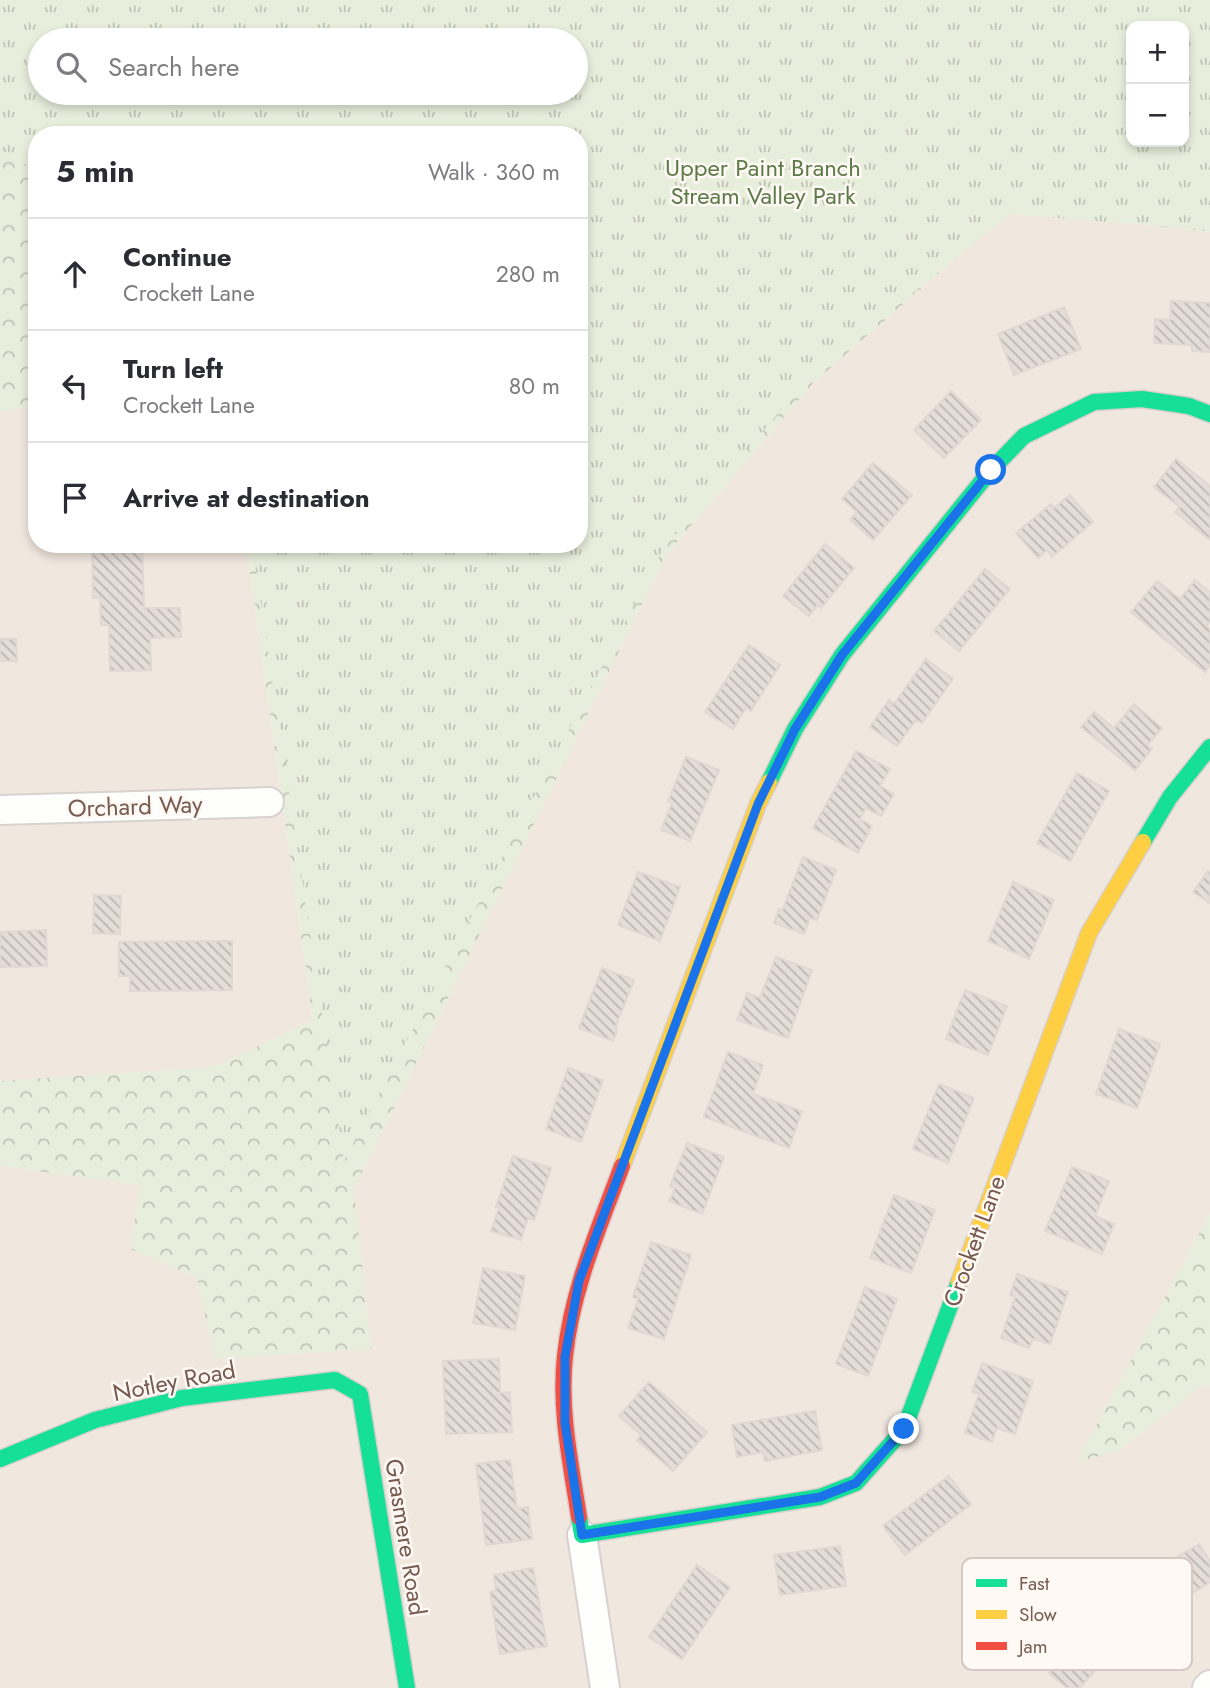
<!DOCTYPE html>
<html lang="en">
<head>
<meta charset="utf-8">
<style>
	:root { --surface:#fff; --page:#f2f2f3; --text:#2b2b33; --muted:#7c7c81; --line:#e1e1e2 }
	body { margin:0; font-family:Jost,sans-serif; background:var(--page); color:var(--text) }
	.controls { position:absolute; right:21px; top:21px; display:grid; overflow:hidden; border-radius:14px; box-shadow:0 4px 10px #0003 }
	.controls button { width:63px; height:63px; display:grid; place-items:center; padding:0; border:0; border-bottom:2px solid var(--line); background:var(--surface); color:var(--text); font:35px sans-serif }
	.stop { position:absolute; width:21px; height:21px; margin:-16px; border:5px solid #1a73e8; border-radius:50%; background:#fff }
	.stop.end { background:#1a73e8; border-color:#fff; box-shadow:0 2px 7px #0008 }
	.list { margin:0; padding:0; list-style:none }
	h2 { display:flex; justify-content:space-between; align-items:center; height:91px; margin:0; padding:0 28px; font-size:30px }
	h2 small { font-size:23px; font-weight:400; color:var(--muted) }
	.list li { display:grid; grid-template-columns:46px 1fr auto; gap:21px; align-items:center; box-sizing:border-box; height:112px; padding:0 28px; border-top:2px solid var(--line) }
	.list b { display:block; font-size:26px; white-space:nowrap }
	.list p { margin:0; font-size:23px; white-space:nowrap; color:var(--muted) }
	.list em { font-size:23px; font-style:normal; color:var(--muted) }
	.icon { flex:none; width:38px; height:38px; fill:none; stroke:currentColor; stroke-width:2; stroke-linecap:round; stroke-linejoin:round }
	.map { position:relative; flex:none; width:1210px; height:1688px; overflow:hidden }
	.search { position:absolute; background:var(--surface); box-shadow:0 4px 10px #0003; left:28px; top:28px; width:560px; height:77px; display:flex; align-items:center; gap:18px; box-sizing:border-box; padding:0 24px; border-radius:38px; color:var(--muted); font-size:26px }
	.panel { position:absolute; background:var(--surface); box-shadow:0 4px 10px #0003; left:28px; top:126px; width:560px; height:427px; border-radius:28px }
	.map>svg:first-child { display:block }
	.residential { fill:#f0e7df }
	.forest { fill:url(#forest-crowns); fill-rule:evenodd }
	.park { fill:url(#park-tufts); fill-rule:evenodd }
	.building { fill:url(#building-back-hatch); stroke:#e1d8d3; stroke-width:2 }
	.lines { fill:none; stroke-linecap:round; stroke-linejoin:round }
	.street-casing { stroke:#d8d2ce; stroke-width:32 }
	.fast-casing { stroke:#d8d0cc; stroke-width:19 }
	.slow-casing { stroke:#d8d0cc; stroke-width:19 }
	.jam-casing { stroke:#d8d0cc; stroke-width:19 }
	.street { stroke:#fefefd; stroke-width:28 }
	.fast { stroke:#16e098; stroke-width:16 }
	.slow { stroke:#ffcf43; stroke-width:16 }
	.jam { stroke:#f24e42; stroke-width:16 }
	.route { stroke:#1a73e8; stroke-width:9 }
	.labels { text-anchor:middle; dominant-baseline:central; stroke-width:5; stroke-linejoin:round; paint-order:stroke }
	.park-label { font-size:24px; fill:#5d7b49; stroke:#fef9f4 }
	.street-label { font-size:24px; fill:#775a50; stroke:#fef9f4 }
	.key { fill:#fef9f4; stroke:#d6c9c3; stroke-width:2 }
	.key-label { font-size:19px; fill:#775a50 }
</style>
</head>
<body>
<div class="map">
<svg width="1210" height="1688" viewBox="0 0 1210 1688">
	<defs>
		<pattern id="forest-crowns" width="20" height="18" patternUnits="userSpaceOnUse" patternTransform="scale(1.75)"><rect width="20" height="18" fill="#e8eedc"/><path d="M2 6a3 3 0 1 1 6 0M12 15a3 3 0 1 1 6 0" fill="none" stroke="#c1c4b5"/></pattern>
		<pattern id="park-tufts" width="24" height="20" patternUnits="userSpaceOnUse" patternTransform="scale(1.75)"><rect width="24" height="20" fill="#e8eedc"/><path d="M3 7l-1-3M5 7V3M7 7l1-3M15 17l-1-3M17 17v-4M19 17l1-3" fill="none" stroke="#c1c4b5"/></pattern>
		<pattern id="building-back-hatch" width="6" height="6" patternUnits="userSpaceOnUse" patternTransform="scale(1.75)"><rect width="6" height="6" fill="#e5ddd7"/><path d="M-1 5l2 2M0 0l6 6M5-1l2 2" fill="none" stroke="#beb6b1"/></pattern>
	</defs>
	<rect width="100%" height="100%" fill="#f8f5f0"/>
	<path class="residential" d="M1011,210l199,22v1456h-1210v-1400l37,-2v258h209l67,476 41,168 313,-634 146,-171z"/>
	<path class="forest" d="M0,0h1210v232l-199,-22 -198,173 -146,171 -313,635 17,160 -156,10 -18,-81 -66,-29 9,-64 -140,-19v-85l214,-14 99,-47 -67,-476h333v-409h-542v271l-37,5zM1131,26h53v116h-53zM40,40h536v53h-536z
		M1210,1213v173h-8l-84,65 -41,11z"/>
	<path class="park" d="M0,0h1210v230l-200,-16 -203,165 -145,172 -318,610 -92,-617h327v-409h-542v35l-37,-13zM1131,26h53v116h-53zM40,40h536v53h-536z"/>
	<path class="building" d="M1171,301l39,2v49l-18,-1v-6l-38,-2 1,-24 15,1z
		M1064,307l17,42 -67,26 -16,-41z
		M951,391l30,29 -37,38 -30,-28z
		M1176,459l34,27v54l-35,-28 5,-5 -26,-20z
		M873,463l39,32 -39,45 -23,-20 7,-8 -15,-13z
		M1070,495l23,27 -41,35 -5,-7 -9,8 -22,-25 35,-29 3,4z
		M142,544l2,64h36l1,29 -31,1 1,32 -41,1 -1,-46h-8l-1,-27h-7l-1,-53z
		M825,544l29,24 -33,40 -3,-3 -9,11 -26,-20z
		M985,569l25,20 -51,62 -25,-20z
		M1195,580l15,12v30l-4,4 4,3v36l-5,7 -74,-60 26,-31 23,18z
		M0,639h16l1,22h-17z
		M749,645l31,20 -29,46 -5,-3 -13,21 -28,-17z
		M926,659l27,20 -31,44 -6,-3 -19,26 -27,-19 19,-27 5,4z
		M1134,704l28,24 -15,17 5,4 -17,21 -54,-43 13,-15 20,16z
		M856,751l34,18 -10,17 14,8 -13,22 -15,-8 -6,11 12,7 -14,27 -45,-25z
		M686,757l33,13 -29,71 -29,-11 11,-27 -4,-2z
		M1077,773l32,18 -39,70 -33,-18z
		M803,857l33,13 -19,50 -7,-2 -6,16 -30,-11 5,-14 3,2z
		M1208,871l2,1v31l-17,-11z
		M638,872l42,15 -20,54 -42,-16z
		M1013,882l41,18 -25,59 -41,-18z
		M94,895l27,1 -1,38 -27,-1z
		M46,930l1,36 -47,1v-35z
		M232,941v49l-102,1v-15h-11v-34z
		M776,957l36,13 -24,68 -51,-18 10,-27 13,5z
		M602,968l32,12 -18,46 1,5 -4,10 -34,-13z
		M965,990l42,16 -19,49 -42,-16z
		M1119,1029l41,15 -23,64 -41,-14z
		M728,1052l35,13 -10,29 49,17 -13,37 -85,-31z
		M568,1068l35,12 -22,62 -35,-13z
		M939,1084l35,14 -26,65 -35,-14z
		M687,1143l37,14 -22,57 -33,-13 6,-13 -5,-2z
		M513,1156l38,12 -17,52 -6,-2 -7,22 -30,-9 8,-24h-3z
		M1072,1167l37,14 -14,35 19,8 -12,30 -57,-23z
		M894,1195l41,15 -24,63 -41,-15z
		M651,1242l40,13 -27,84 -36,-11 10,-29 -5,-2z
		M483,1268l42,8 -10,54 -42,-7z
		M1017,1274l51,18 -18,52 -17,-5 -4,9 -28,-10 14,-41 -5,-2z
		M865,1287l32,12 -29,77 -32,-12z
		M499,1359l1,34 10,-1 2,40 -66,2 -3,-73z
		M982,1363l51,18 -18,53 -18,-6 -5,14 -27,-9 14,-39 -7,-2z
		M649,1382l58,50 -34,39 -36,-31 4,-5 -22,-19z
		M815,1411l7,39 -57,11 -2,-9 -26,5 -5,-32z
		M510,1460l7,49 11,-2 4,32 -46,6 -10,-81z
		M949,1476l22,28 -66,51 -22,-29z
		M1199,1544l11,17v21l-29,18 -3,-6 -17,10 -17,-28z
		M840,1546l6,40 -66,9 -6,-40z
		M697,1565l33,22 -48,72 -33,-22z
		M533,1568l14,78 -47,8 -10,-62 6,-1 -2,-16z
		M1094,1611l31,25 -45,52h-13l-18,-15 10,-12 -5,-3z"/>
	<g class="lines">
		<g class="street-casing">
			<path id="street" d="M0,810l269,-8
				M582,1535l23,153
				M1207,1688l3,-3"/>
		</g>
		<g class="fast-casing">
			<path id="fast" d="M769,782l26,-53 47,-74 149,-185 33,-34 70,-34 48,-3 47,7 21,8
				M1143,842l27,-45 40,-50
				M0,1459l95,-39 87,-22 153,-18 25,14 47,294
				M579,1517l3,18 238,-38 36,-14 48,-54 55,-147"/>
		</g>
		<g class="slow-casing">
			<path id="slow" d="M622,1166l136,-362 11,-22
				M959,1282l130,-349 54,-91"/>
		</g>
		<g class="jam-casing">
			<path id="jam" d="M579,1517c-8,-53 -20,-107 -14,-161 7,-67 34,-128 57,-190"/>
		</g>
		<use href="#street" class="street"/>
		<use href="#fast" class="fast"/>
		<use href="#slow" class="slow"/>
		<use href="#jam" class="jam"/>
	</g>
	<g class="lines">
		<path class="route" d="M904,1429l-48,54 -36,14 -238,38 -17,-112v-66l14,-76 179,-477 37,-75 47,-74 149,-185"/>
	</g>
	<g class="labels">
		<g class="park-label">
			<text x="763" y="167">Upper Paint Branch<tspan x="763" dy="28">Stream Valley Park</tspan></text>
		</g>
		<g class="street-label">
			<text transform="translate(135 806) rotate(-2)">Orchard Way</text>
			<text transform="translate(974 1241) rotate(-70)">Crockett Lane</text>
			<text transform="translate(174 1381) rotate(-11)">Notley Road</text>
			<text transform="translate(406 1537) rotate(81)">Grasmere Road</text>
		</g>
	</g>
	<rect x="962" y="1558" width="230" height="112" rx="10" class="key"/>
	<rect x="976" y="1579" width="31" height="8" fill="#16e098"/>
	<rect x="976" y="1610" width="31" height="9" fill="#ffcf43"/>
	<rect x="976" y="1642" width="31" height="8" fill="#f24e42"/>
	<g class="key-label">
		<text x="1019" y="1590">Fast</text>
		<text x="1019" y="1621">Slow</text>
		<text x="1019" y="1653">Jam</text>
	</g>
</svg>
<div class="controls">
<button>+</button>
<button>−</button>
</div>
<div class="stop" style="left:991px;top:470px"></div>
<div class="stop end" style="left:904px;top:1429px"></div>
<div class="search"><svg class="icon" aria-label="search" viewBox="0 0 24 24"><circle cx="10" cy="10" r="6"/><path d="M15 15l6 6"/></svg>Search here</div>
<section class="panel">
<h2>5 min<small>Walk · 360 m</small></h2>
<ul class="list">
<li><svg class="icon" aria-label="ahead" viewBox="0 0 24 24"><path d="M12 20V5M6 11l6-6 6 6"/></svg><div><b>Continue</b><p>Crockett Lane</p></div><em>280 m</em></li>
<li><svg class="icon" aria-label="left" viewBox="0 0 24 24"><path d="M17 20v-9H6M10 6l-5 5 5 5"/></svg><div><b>Turn left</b><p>Crockett Lane</p></div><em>80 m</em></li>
<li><svg class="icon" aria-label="arrive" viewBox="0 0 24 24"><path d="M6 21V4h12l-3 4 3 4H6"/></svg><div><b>Arrive at destination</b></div></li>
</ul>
</section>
</div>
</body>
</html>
